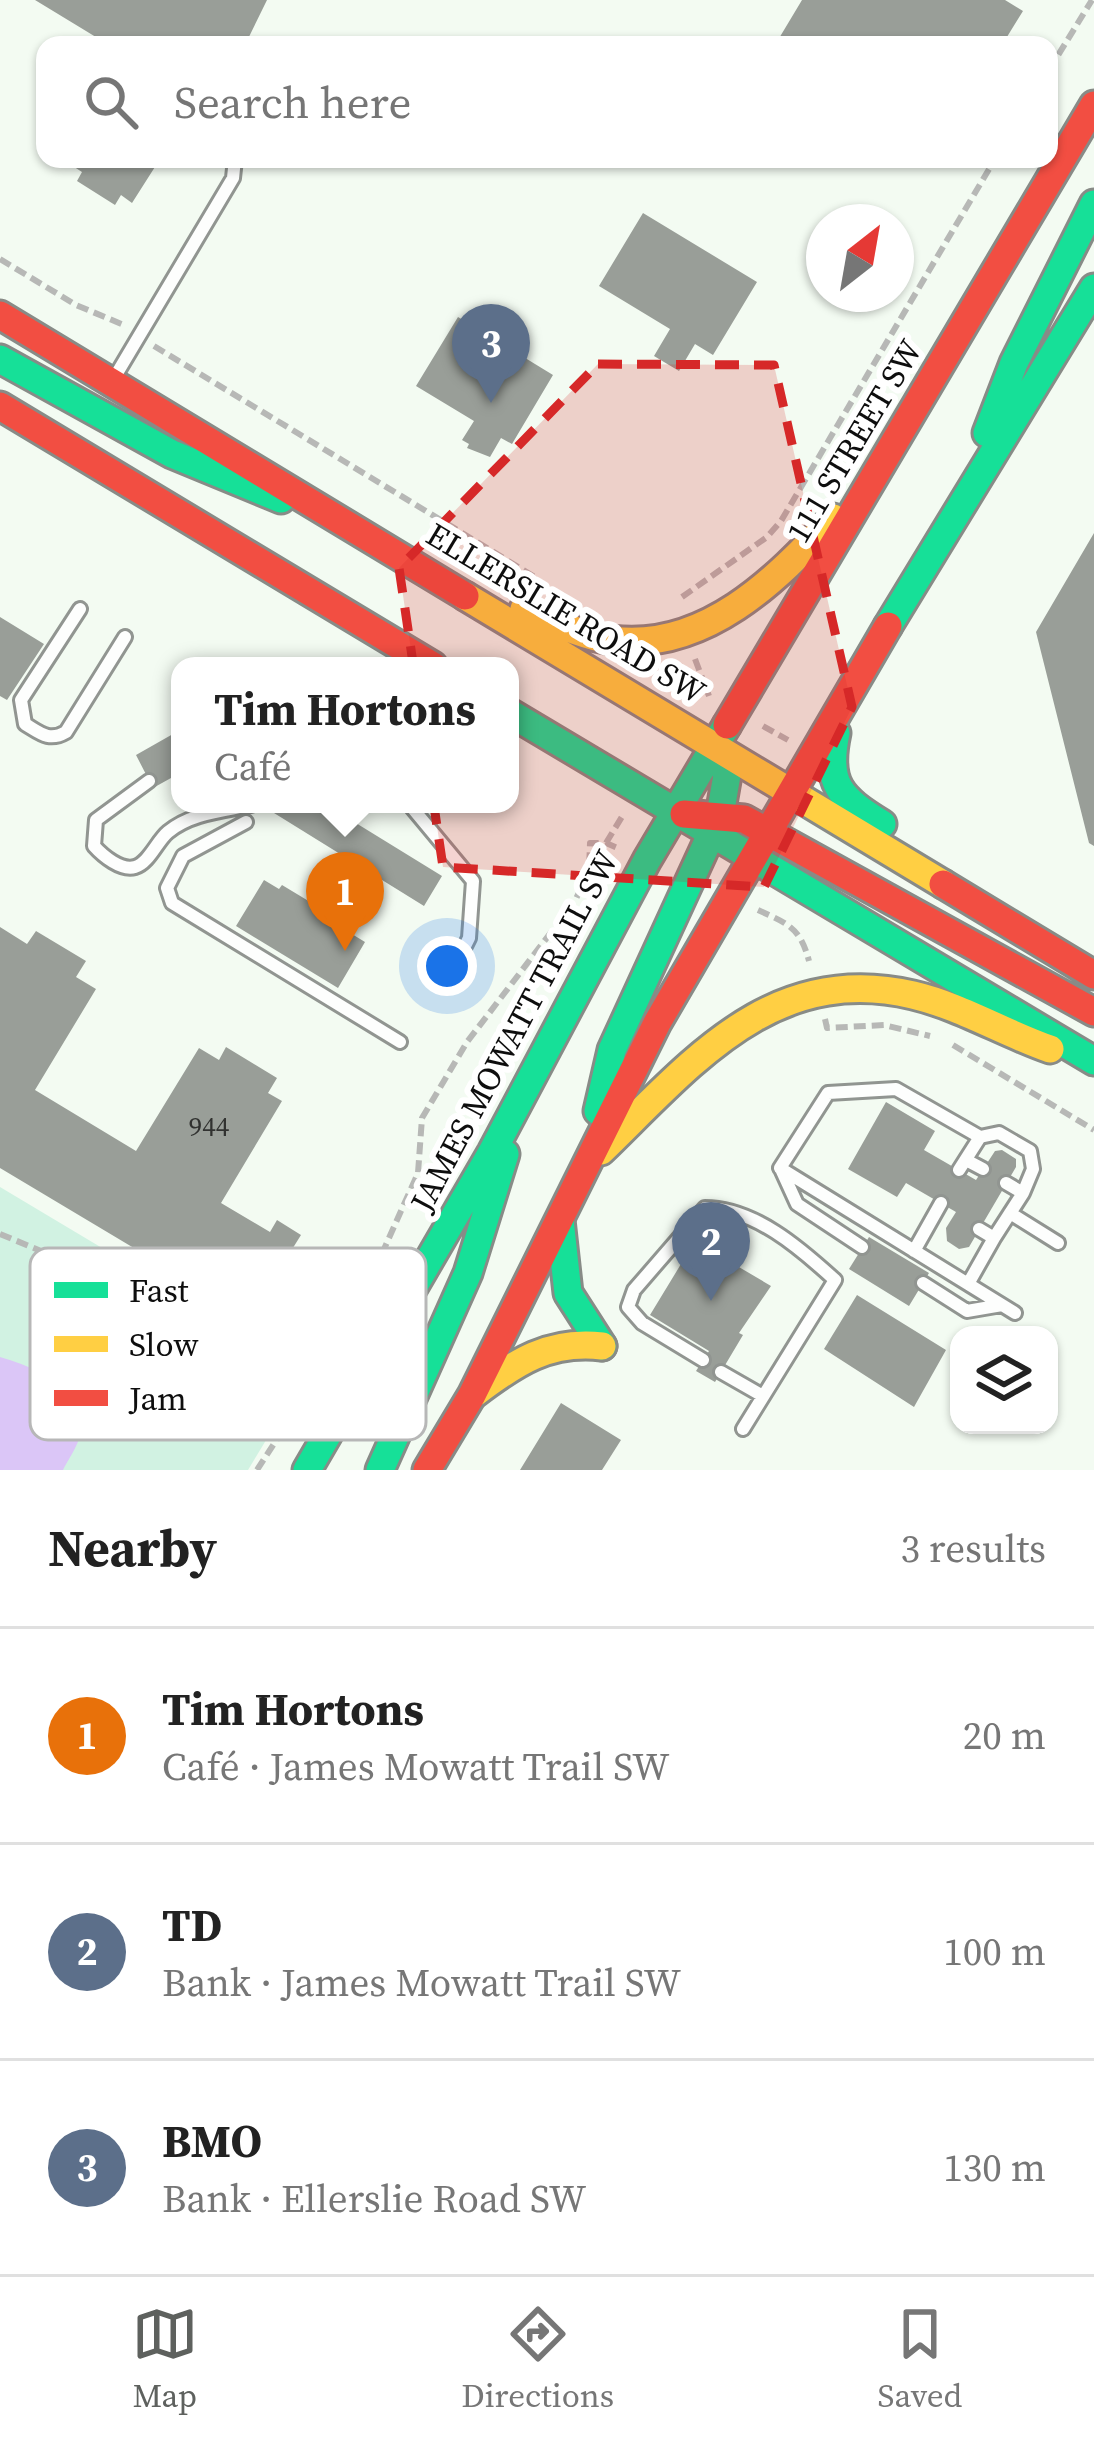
<!DOCTYPE html>
<html lang="en">
<head>
<meta charset="utf-8">
<style>
	:root { --surface:#fff; --page:#f6f6f6; --text:#222; --muted:#767676; --line:#e0e0e0; --accent:#5e615e }
	body { margin:0; font-family:"Source Serif 4",serif; background:var(--page); color:var(--text) }
	.controls { position:absolute; right:36px; bottom:36px; display:grid; overflow:hidden; border-radius:24px; box-shadow:0 3px 9px #0004 }
	.controls button { width:108px; height:108px; display:grid; place-items:center; padding:0; border:0; border-bottom:3px solid var(--line); background:var(--surface); color:var(--text); font:60px sans-serif }
	.compass { position:absolute; left:806px; top:204px; width:108px; height:108px; border-radius:50%; background:var(--surface); box-shadow:0 3px 9px #0004; rotate:31deg }
	.you { position:absolute; left:447px; top:966px; width:42px; height:42px; margin:-30px; border:9px solid #fff; border-radius:50%; background:#1a73e8; box-shadow:0 0 0 18px #1a73e833 }
	.badge { display:grid; place-items:center; width:78px; height:78px; border-radius:50%; background:var(--accent); color:#fff; font-size:39px; font-weight:700 }
	.pin { position:absolute; translate:-50% -99px; filter:drop-shadow(0 3px 6px #0008) }
	.pin::after { content:''; position:absolute; top:63px; width:42px; height:36px; background:inherit; clip-path:polygon(0 0,100% 0,50% 100%) }
	.popup { position:absolute; left:171px; top:657px; width:348px; height:156px; box-sizing:border-box; display:grid; place-content:center; border-radius:24px; background:var(--surface); filter:drop-shadow(0 3px 9px #0005); font-size:39px; white-space:nowrap; color:var(--muted) }
	.popup b { font-size:45px; color:var(--text) }
	.popup::after { content:''; position:absolute; left:50%; top:100%; margin-left:-24px; border:24px solid transparent; border-top-color:var(--surface) }
	.list { margin:0; padding:0; list-style:none }
	h2 { display:flex; justify-content:space-between; align-items:center; height:156px; margin:0; padding:0 48px; font-size:51px }
	h2 small { font-size:39px; font-weight:400; color:var(--muted) }
	.list li { display:grid; grid-template-columns:78px 1fr auto; gap:36px; align-items:center; box-sizing:border-box; height:216px; padding:0 48px; border-top:3px solid var(--line) }
	.list b { display:block; font-size:45px; white-space:nowrap }
	.list p { margin:0; font-size:39px; white-space:nowrap; color:var(--muted) }
	.list em { font-size:39px; font-style:normal; color:var(--muted) }
	.icon { flex:none; width:66px; height:66px; fill:none; stroke:currentColor; stroke-width:2; stroke-linecap:round; stroke-linejoin:round }
	.map { position:relative; flex:none; width:1094px; height:1470px; overflow:hidden }
	.search { position:absolute; background:var(--surface); box-shadow:0 3px 9px #0004; left:36px; right:36px; top:36px; height:132px; display:flex; align-items:center; gap:30px; box-sizing:border-box; padding:0 42px; border-radius:24px; color:var(--muted); font-size:45px }
	.sheet { height:804px; background:var(--surface) }
	nav { display:flex; justify-content:space-around; align-items:center; box-sizing:border-box; height:168px; border-top:3px solid var(--line); background:var(--surface); font-size:33px; color:var(--muted) }
	nav a { display:grid; justify-items:center; gap:6px }
	nav .on { color:var(--accent) }
	.map>svg:first-child { display:block }
	.green { fill:#d1f2e2 }
	.water { fill:#dbc6f7 }
	.building { fill:#999e98 }
	.lines { fill:none; stroke-linecap:round; stroke-linejoin:round }
	.lane-casing { stroke:#919591; stroke-width:18 }
	.fast-casing { stroke:#888b87; stroke-width:33 }
	.slow-casing { stroke:#888b87; stroke-width:33 }
	.jam-casing { stroke:#888b87; stroke-width:33 }
	.path { stroke:#b7b8b6; stroke-width:6; stroke-dasharray:12 6; stroke-linecap:butt }
	.lane { stroke:#fdfefd; stroke-width:12 }
	.fast { stroke:#16e098; stroke-width:27 }
	.slow { stroke:#ffcf43; stroke-width:27 }
	.jam { stroke:#f24e42; stroke-width:27 }
	.marked { fill:#d62828; fill-opacity:0.2; stroke:#d62828; stroke-width:9; stroke-dasharray:24 15; stroke-linejoin:round }
	.labels { text-anchor:middle; dominant-baseline:central; stroke-width:12; stroke-linejoin:round; paint-order:stroke }
	.number-label { font-size:27px; fill:#313230 }
	.street-label { font-size:33px; fill:#0e0e0e; stroke:#fff }
	.key { fill:#fff; stroke:#b7b7b7; stroke-width:3 }
	.key-label { font-size:33px; fill:#0e0e0e }
</style>
</head>
<body>
<div class="map">
<svg width="1094" height="1470" viewBox="0 0 1094 1470">
	<rect width="100%" height="100%" fill="#f3fbf2"/>
	<path class="green" d="M0,1187l308,184 -60,99h-248z"/>
	<path class="water" d="M0,1357c33,9 91,34 80,79 -3,11 -12,24 -17,34h-63z"/>
	<path class="building" d="M35,0h232l-22,45h-136z
		M802,0h203l18,11 -21,34h-216l-8,-5z
		M62,159h98l-28,44 -11,-8 -6,10 -38,-24 5,-9z
		M643,213l114,69 -44,73 -18,-11 -16,27 -25,-15 16,-27 -71,-43z
		M458,317l95,58 -41,69 -11,-6 -11,19 -23,-9 2,-4 -7,-4 12,-19 -58,-35z
		M1094,533v313l-5,-3 -53,-211z
		M0,617l44,27 -37,56 -7,-4z
		M180,730v43l-27,15 -17,-33z
		M279,804h46l117,72 -18,30 -150,-93z
		M264,880l15,9 3,-4 63,38 -3,5 23,14 -27,46 -102,-62z
		M0,927l27,17 9,-13 50,30 -10,16 20,12 -61,101 101,61 63,-103 20,12 7,-13 51,31 -9,15 14,8 -61,102 49,29 7,-12 24,15 -10,16 10,7 -40,66 -261,-156z
		M886,1102l49,29 -11,19 52,30 19,-29 7,-1 14,9v8l-47,80 -10,2 -12,-8 -1,-13 10,-16 -50,-29 -9,14 -49,-28z
		M869,1237l60,36 -20,33 -60,-37z
		M695,1241l76,45 -32,47 4,2 -28,47 -19,-11 13,-20 -59,-36z
		M857,1295l89,55 -32,57 -90,-58z
		M561,1403l60,37 -19,30h-82z"/>
	<g class="lines">
		<g class="lane-casing">
			<path id="lane" d="M113,380l120,-202 2,-19
				M80,609l-59,91 4,24c15,9 24,18 41,8l59,-95
				M149,781l-53,39 -2,26c9,10 27,25 41,21 14,-4 22,-26 33,-35 23,-19 55,-21 83,-27
				M409,804l64,77 -4,57 -8,16
				M246,822l-63,34 -16,32 5,15 228,139
				M966,1160l17,9
				M781,1169l16,35 65,43
				M959,1170l21,-33
				M1010,1213l48,30
				M979,1229l15,9 29,-45 -17,-10
				M914,1251l27,-48
				M923,1283l44,28 35,-6
				M968,1284l26,-46
				M1015,1313l-235,-145 48,-75 68,-4 84,48 19,-4 31,18 3,18 -10,24
				M703,1360l-61,-37 -14,-16 6,-17 71,-82c49,0 95,40 130,72l-92,149
				M721,1372l42,24"/>
		</g>
		<g class="fast-casing">
			<path id="fast" d="M0,359l172,95 109,45
				M987,433l27,-70 80,-159
				M888,626l206,-338
				M510,713l584,348
				M836,733c-11,51 4,65 46,91
				M598,1111l14,-61 108,-235 7,-40 -12,-29
				M560,1220l8,73 34,53
				M307,1470l185,-318 155,-292 80,-135
				M380,1470l88,-197 37,-119"/>
		</g>
		<g class="slow-casing">
			<path id="slow" d="M465,596l478,288
				M524,609c28,12 58,27 88,31 92,12 165,-60 221,-122
				M601,1151c91,-88 171,-189 312,-156 47,11 91,38 137,54
				M475,1393c41,-31 74,-53 127,-47"/>
		</g>
		<g class="jam-casing">
			<path id="jam" d="M0,315l465,281
				M0,406l433,260
				M727,725l367,-620
				M684,814l60,5 350,193
				M943,884l151,91
				M427,1470l45,-75 185,-372 231,-397"/>
		</g>
		<path class="path" d="M1049,70l43,-70
			M0,259l76,46 48,20
			M154,346l384,233
			M682,597l85,-60 14,-16 214,-362
			M695,659l14,37
			M763,726l25,14
			M606,843l17,-28
			M758,910c30,14 42,17 51,51
			M825,1019l2,9 57,-3 46,11
			M953,1045l141,85
			M0,1234l41,17 196,103 24,28 16,57
			M310,1399l28,-72 42,-69 38,-85 4,-55 45,-76 108,-141 14,-30 1,-28h16l14,6
			M257,1470l20,-31 24,-23"/>
		<use href="#lane" class="lane"/>
		<use href="#fast" class="fast"/>
		<use href="#slow" class="slow"/>
		<use href="#jam" class="jam"/>
	</g>
	<path class="marked" d="M598,364l176,1 78,342 -88,180 -321,-20 -44,-299z"/>
	<g class="labels">
		<g class="number-label">
			<text x="209" y="1126">944</text>
		</g>
		<g class="street-label">
			<text transform="translate(854 441) rotate(-59)">111 STREET SW</text>
			<text transform="translate(566 613) rotate(31)">ELLERSLIE ROAD SW</text>
			<text transform="translate(514 1031) rotate(-62)">JAMES MOWATT TRAIL SW</text>
		</g>
	</g>
	<rect x="30" y="1248" width="396" height="192" rx="18" class="key"/>
	<rect x="54" y="1282" width="54" height="16" fill="#16e098"/>
	<rect x="54" y="1336" width="54" height="16" fill="#ffcf43"/>
	<rect x="54" y="1390" width="54" height="16" fill="#f24e42"/>
	<g class="key-label">
		<text x="129" y="1302">Fast</text>
		<text x="129" y="1356">Slow</text>
		<text x="129" y="1410">Jam</text>
	</g>
</svg>
<div class="controls">
<button><svg class="icon" aria-label="layers" viewBox="0 0 24 24"><path d="M12 4l9 5-9 5-9-5zM3 14l9 5 9-5"/></svg></button>
</div>
<svg class="compass" viewBox="-18 -18 36 36"><path d="M0-13l5 13h-10z" fill="#e53935"/><path d="M0 13l5-13h-10z" fill="#767676"/></svg>
<div class="you"></div>
<div class="pin badge" style="left:345px;top:951px;background:#e8710a">1</div>
<div class="popup"><b>Tim Hortons</b>Café</div>
<div class="pin badge" style="left:711px;top:1301px;background:#5c6f8a">2</div>
<div class="pin badge" style="left:491px;top:403px;background:#5c6f8a">3</div>
<div class="search"><svg class="icon" aria-label="search" viewBox="0 0 24 24"><circle cx="10" cy="10" r="6"/><path d="M15 15l6 6"/></svg>Search here</div>
</div>
<section class="sheet">
<h2>Nearby<small>3 results</small></h2>
<ul class="list">
<li><span class="badge" style="background:#e8710a">1</span><div><b>Tim Hortons</b><p>Café · James Mowatt Trail SW</p></div><em>20 m</em></li>
<li><span class="badge" style="background:#5c6f8a">2</span><div><b>TD</b><p>Bank · James Mowatt Trail SW</p></div><em>100 m</em></li>
<li><span class="badge" style="background:#5c6f8a">3</span><div><b>BMO</b><p>Bank · Ellerslie Road SW</p></div><em>130 m</em></li>
</ul>
</section>
<nav>
<a class="on"><svg class="icon" aria-label="map" viewBox="0 0 24 24"><path d="M3 6l6-2 6 2 6-2v14l-6 2-6-2-6 2zM9 4v14M15 6v14"/></svg>Map</a>
<a><svg class="icon" aria-label="directions" viewBox="0 0 24 24"><path d="M12 3l9 9-9 9-9-9zM9 14v-3h6M13 9l2 2-2 2"/></svg>Directions</a>
<a><svg class="icon" aria-label="saved" viewBox="0 0 24 24"><path d="M7 4h10v16l-5-4-5 4z"/></svg>Saved</a>
</nav>
</body>
</html>
